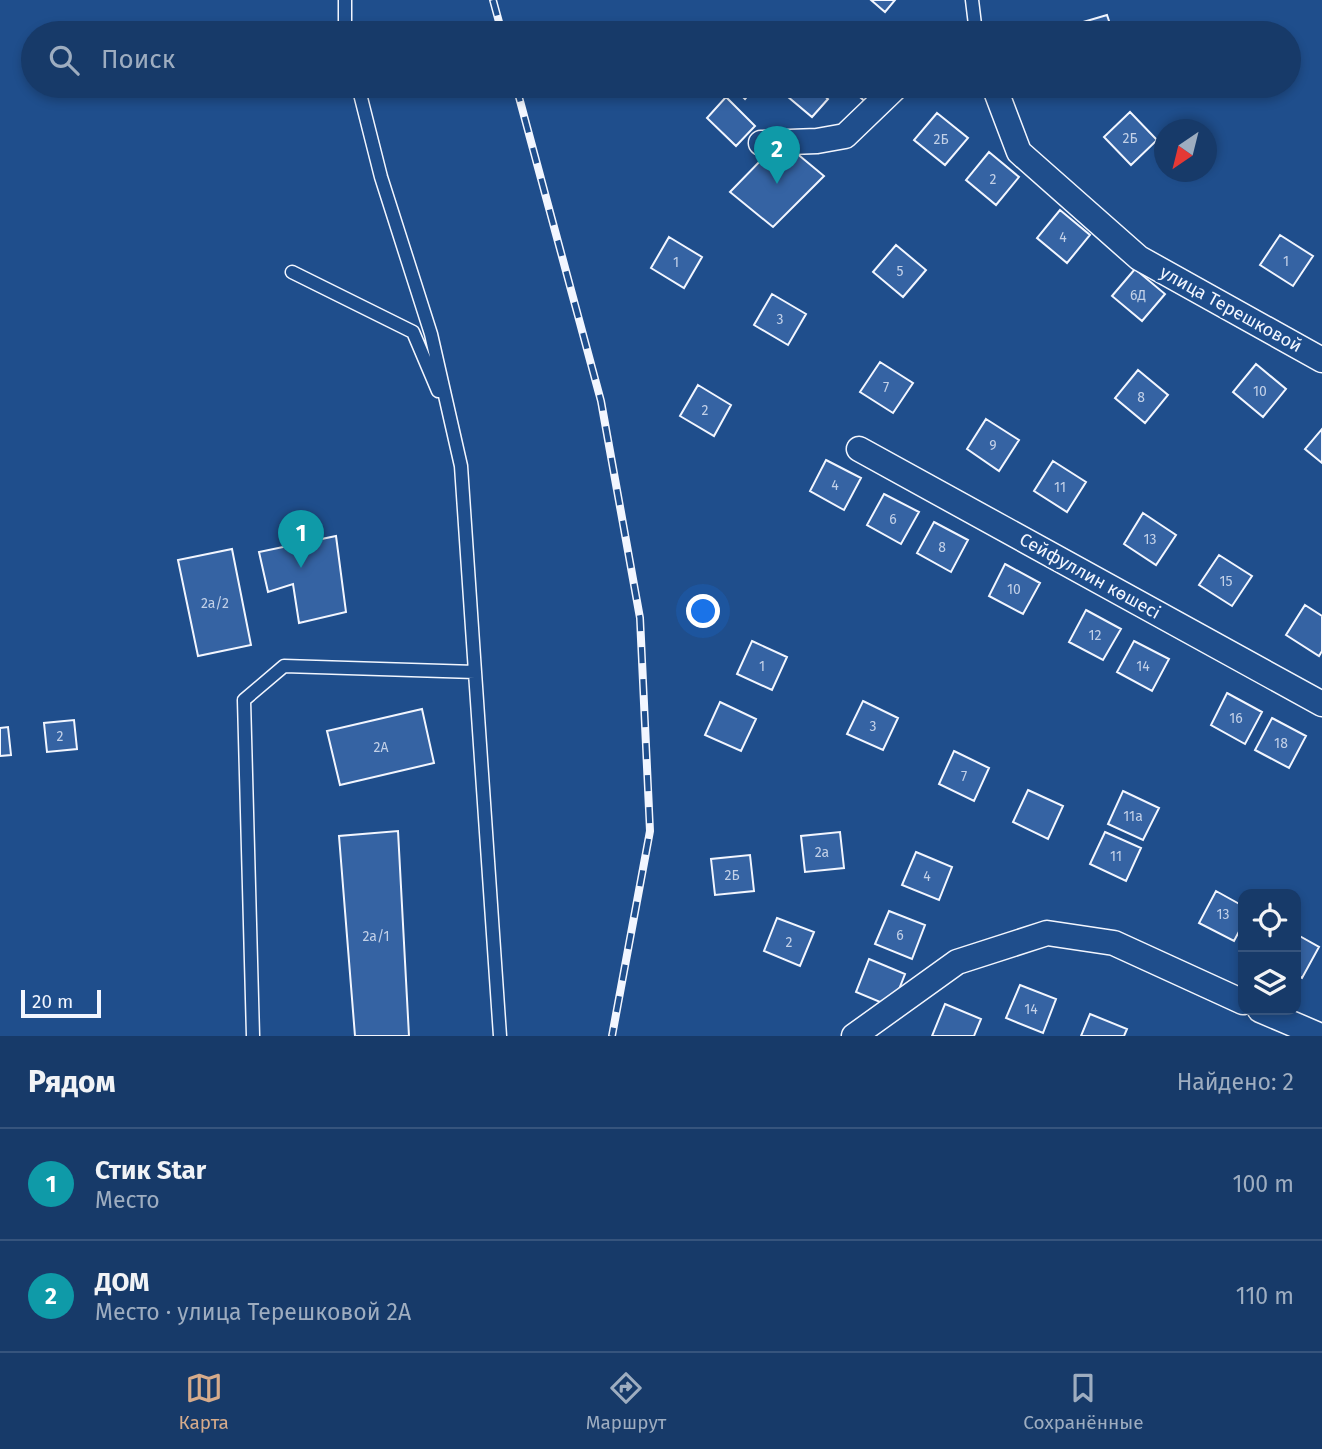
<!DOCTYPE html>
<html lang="ru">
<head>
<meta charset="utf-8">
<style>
	:root { --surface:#173a69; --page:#244571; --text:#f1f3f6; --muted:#9eadc0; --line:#36547d; --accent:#d6ab8b }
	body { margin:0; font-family:"Fira Sans",sans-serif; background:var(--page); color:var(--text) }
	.controls { position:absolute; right:21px; bottom:21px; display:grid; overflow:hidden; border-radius:14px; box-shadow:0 4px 10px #0003 }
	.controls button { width:63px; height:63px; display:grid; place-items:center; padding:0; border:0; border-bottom:2px solid var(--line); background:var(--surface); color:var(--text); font:35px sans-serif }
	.compass { position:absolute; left:1154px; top:119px; width:63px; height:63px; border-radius:50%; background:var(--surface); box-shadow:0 4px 10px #0003; rotate:215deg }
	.scale { position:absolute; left:21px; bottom:18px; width:80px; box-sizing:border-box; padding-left:7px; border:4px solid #f2f6ff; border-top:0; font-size:19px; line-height:24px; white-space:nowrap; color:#f2f6ff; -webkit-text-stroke:5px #1f4e8c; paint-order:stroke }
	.you { position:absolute; left:704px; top:612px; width:24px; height:24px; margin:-18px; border:5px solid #fff; border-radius:50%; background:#1a73e8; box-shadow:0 0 0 10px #1a73e833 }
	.badge { display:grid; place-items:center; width:46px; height:46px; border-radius:50%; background:var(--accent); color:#fff; font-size:23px; font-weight:700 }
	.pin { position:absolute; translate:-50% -58px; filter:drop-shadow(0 2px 4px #0008) }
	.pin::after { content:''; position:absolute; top:37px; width:24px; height:21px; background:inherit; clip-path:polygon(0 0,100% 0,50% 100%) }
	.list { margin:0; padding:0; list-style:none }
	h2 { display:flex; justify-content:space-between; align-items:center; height:91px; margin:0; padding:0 28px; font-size:30px }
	h2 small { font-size:23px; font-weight:400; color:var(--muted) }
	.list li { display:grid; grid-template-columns:46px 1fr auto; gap:21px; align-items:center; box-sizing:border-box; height:112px; padding:0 28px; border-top:2px solid var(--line) }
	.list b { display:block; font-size:26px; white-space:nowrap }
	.list p { margin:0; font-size:23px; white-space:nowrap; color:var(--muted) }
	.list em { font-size:23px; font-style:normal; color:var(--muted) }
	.icon { flex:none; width:38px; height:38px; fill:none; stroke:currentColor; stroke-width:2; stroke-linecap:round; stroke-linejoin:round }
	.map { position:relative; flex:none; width:1322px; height:1036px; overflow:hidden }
	.search { position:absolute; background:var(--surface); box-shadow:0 4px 10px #0003; left:21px; right:21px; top:21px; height:77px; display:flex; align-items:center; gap:18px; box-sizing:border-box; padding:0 24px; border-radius:38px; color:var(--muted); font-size:26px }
	.sheet { height:315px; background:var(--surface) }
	nav { display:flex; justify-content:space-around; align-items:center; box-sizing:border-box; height:98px; border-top:2px solid var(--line); background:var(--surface); font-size:19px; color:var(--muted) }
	nav a { display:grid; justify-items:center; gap:4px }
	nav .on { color:var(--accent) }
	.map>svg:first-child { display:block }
	.building { fill:#3563a3; stroke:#f2f6ff; stroke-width:2 }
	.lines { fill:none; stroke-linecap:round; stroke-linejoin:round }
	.lane-casing { stroke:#f2f6ff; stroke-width:15 }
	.street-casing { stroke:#f2f6ff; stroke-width:27 }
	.lane { stroke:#1f4e8c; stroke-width:12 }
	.street { stroke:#1f4e8c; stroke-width:24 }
	.rail-casing { stroke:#f2f6ff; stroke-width:8 }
	.rail { stroke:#1f4e8c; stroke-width:5; stroke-dasharray:16; stroke-linecap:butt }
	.labels { text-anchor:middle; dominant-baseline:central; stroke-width:5; stroke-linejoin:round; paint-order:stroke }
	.number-label { font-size:14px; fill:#c3d1e8 }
	.street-label { font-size:18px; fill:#f2f6ff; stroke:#1f4e8c }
</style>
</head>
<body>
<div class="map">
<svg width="1322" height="1036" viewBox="0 0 1322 1036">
	<rect width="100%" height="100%" fill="#1f4e8c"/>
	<path class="building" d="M871,0h24l-10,12z
		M1107,15l6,18h-38l-2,-8z
		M732,86h24l-11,13z
		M775,86h37l16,13 -16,18z
		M847,86h33l-12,18z
		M726,97l29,29 -19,20 -29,-28z
		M1130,112l27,28 -26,25 -27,-28z
		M937,113l31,25 -23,27 -31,-25z
		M774,152h21l29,24 -51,51 -43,-35 34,-35z
		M989,152l30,25 -23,28 -30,-25z
		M1060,210l30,25 -23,28 -30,-25z
		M1280,235l33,21 -20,30 -33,-21z
		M669,237l33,20 -18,31 -33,-20z
		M896,245l30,25 -23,27 -30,-25z
		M1135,269l30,25 -23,27 -30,-25z
		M772,294l34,20 -18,31 -34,-20z
		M880,362l33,21 -20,30 -33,-21z
		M1256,364l30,25 -23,28 -30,-25z
		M1138,370l30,25 -23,28 -30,-25z
		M698,385l33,20 -17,31 -34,-20z
		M986,419l33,21 -20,31 -32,-22z
		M1322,429v34l-17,-14z
		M826,460l35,18 -17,32 -34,-19z
		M1053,461l33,21 -19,30 -33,-21z
		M884,494l35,18 -18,32 -34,-19z
		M1143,513l33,22 -20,30 -32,-21z
		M934,522l34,18 -17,32 -34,-19z
		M336,536l10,76 -47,11 -6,-39 -25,8 -9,-40z
		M232,549l19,96 -53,11 -20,-96z
		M1219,555l33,21 -20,30 -33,-21z
		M1005,564l35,19 -17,31 -34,-18z
		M1305,605l17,11v35l-3,5 -33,-21z
		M1086,610l35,19 -18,31 -34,-18z
		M752,641l35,16 -15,33 -35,-16z
		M1134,641l35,18 -17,32 -35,-19z
		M1227,693l35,19 -17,32 -34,-19z
		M863,701l35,17 -15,32 -36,-16z
		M720,702l36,17 -15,32 -36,-16z
		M422,709l12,54 -94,22 -13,-54z
		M1272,718l34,18 -17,32 -34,-18z
		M74,720l3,29 -30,3 -3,-29z
		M8,727l3,28 -11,1v-28z
		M954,751l35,17 -15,33 -35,-17z
		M1028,790l35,16 -15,33 -35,-17z
		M1123,791l36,17 -16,32 -35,-16z
		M398,831l11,205h-54l-16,-200z
		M840,832l4,36 -39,4 -4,-36z
		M1105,832l36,16 -15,33 -36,-17z
		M916,852l36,15 -13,33 -37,-15z
		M750,855l4,36 -39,4 -4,-36z
		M1216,891l27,15v18l-9,17 -35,-18z
		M889,911l36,14 -13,34 -37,-15z
		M777,918l37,14 -14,34 -36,-15z
		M1296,934l23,13 -17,31 -6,-3z
		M869,959l36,15 -13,33 -36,-15z
		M1020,985l36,14 -13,34 -37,-15z
		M945,1004l36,15 -7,17h-42z
		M1090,1014l37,15 -3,7h-43z"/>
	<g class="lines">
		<g class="lane-casing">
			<path id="lane" d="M345,0v33
				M972,0l4,33
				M358,86l23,91 50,157 30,132 14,206
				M292,272l121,60 25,59
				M253,1036l-9,-336 40,-34 191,6 25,364"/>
		</g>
		<g class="street-casing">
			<path id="street" d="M994,86l25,66 120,106 183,102
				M761,143l56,-2 28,-5 52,-50
				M859,449l463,255
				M1260,1010l61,26
				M854,1036l103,-74 90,-29 67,10 129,59"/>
		</g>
		<use href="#lane" class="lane"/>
		<use href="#street" class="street"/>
		<g class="rail-casing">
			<path id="rail" d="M493,0l9,33
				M516,86l85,315 39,217 10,213 -38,205"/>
		</g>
		<use href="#rail" class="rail"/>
	</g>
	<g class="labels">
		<g class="number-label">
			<text x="1130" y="138">2Б</text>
			<text x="941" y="139">2Б</text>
			<text x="993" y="179">2</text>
			<text x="1063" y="237">4</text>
			<text x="1286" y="261">1</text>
			<text x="676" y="262">1</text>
			<text x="900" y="271">5</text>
			<text x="1138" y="295">6Д</text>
			<text x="780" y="319">3</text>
			<text x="886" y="387">7</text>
			<text x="1260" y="391">10</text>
			<text x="1141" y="397">8</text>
			<text x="705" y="410">2</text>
			<text x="993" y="445">9</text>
			<text x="835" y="485">4</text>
			<text x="1060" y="487">11</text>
			<text x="893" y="519">6</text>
			<text x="1150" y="539">13</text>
			<text x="942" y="547">8</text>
			<text x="1226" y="581">15</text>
			<text x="1014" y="589">10</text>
			<text x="215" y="603">2а/2</text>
			<text x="1095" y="635">12</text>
			<text x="762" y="666">1</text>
			<text x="1143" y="666">14</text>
			<text x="1236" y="718">16</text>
			<text x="873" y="726">3</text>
			<text x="60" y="736">2</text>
			<text x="1281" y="743">18</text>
			<text x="381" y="747">2А</text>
			<text x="964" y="776">7</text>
			<text x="1133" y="816">11а</text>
			<text x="822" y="852">2а</text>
			<text x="1116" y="856">11</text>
			<text x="732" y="875">2Б</text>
			<text x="927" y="876">4</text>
			<text x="1223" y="914">13</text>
			<text x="900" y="935">6</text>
			<text x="376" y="936">2а/1</text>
			<text x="789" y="942">2</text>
			<text x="1031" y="1009">14</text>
		</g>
		<g class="street-label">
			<text transform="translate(1231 309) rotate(29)">улица Терешковой</text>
			<text transform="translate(1090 576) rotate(29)">Сейфуллин көшесі</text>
		</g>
	</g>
</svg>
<div class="controls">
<button><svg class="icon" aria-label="locate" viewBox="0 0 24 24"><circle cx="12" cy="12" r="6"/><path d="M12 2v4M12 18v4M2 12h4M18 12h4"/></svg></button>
<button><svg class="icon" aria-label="layers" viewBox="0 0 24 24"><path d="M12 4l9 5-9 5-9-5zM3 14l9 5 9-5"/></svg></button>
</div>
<svg class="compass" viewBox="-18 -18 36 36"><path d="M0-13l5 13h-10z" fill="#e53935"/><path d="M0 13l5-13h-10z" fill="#9eadc0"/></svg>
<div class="scale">20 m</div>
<div class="you"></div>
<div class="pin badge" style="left:301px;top:568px;background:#0f9aa8">1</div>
<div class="pin badge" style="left:777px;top:184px;background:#0f9aa8">2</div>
<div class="search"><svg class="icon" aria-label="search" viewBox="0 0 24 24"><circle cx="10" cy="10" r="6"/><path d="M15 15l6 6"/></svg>Поиск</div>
</div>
<section class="sheet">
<h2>Рядом<small>Найдено: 2</small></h2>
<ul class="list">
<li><span class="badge" style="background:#0f9aa8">1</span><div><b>Стик Star</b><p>Место</p></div><em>100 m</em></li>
<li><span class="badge" style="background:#0f9aa8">2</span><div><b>ДОМ</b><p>Место · улица Терешковой 2А</p></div><em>110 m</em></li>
</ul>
</section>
<nav>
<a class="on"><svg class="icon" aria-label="map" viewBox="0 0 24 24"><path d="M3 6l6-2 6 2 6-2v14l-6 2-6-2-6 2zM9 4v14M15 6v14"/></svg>Карта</a>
<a><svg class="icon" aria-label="directions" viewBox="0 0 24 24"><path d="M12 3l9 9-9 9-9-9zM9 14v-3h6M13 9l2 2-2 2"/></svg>Маршрут</a>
<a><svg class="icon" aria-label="saved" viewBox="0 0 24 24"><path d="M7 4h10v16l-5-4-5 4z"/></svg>Сохранённые</a>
</nav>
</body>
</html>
